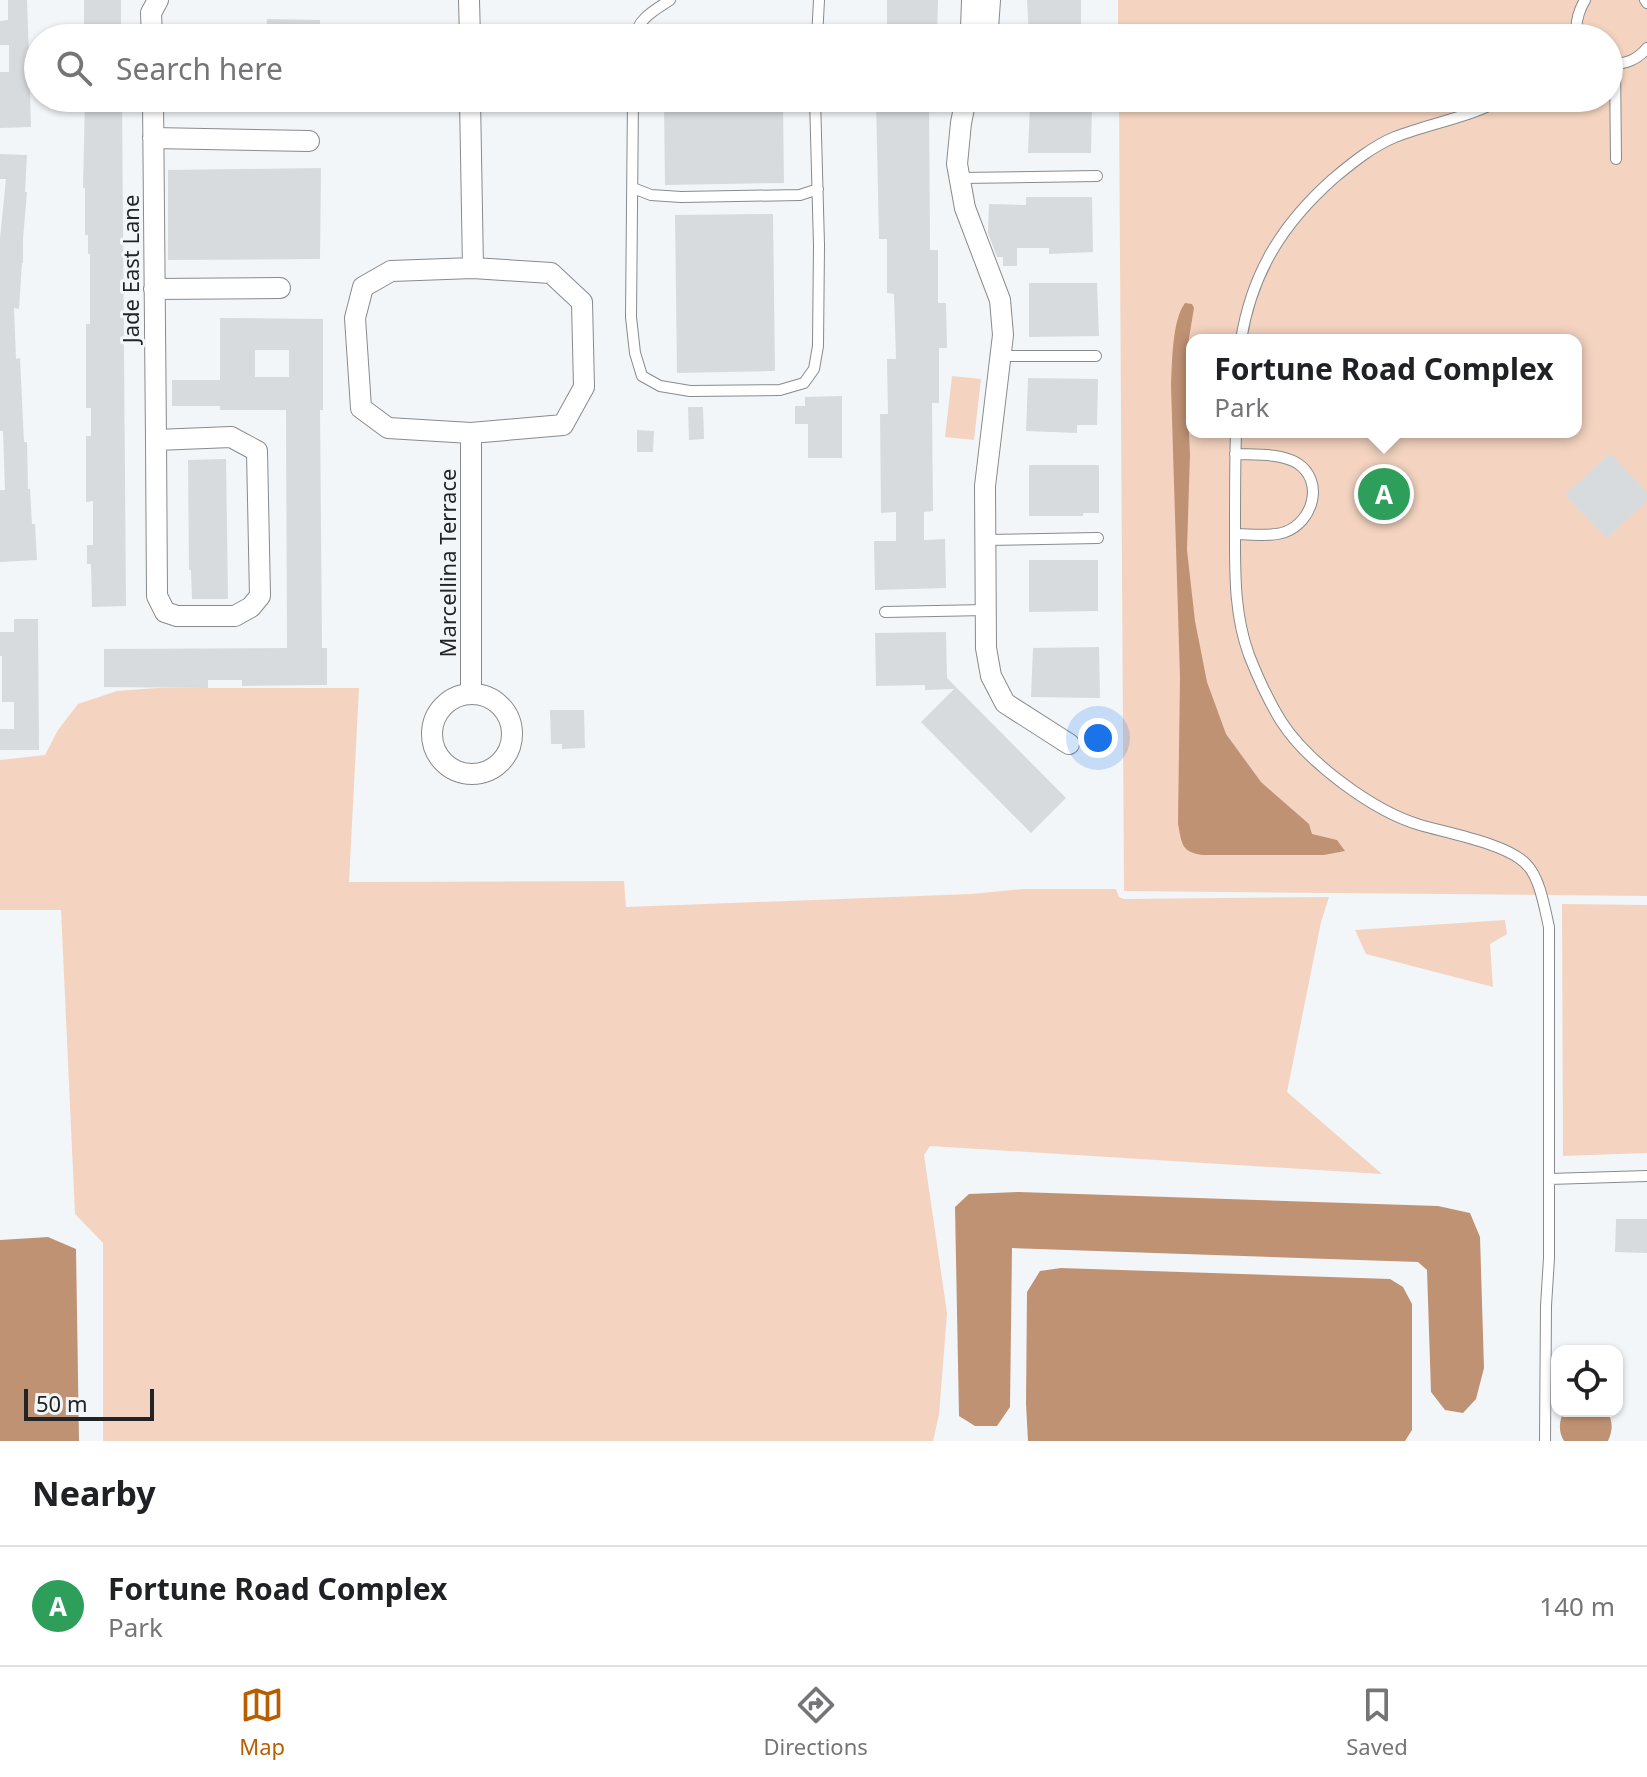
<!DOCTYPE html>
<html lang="en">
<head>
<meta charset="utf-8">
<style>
	:root { --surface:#fff; --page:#f2f2f2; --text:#202124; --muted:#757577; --line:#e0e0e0; --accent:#b85d00 }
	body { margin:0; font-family:"Noto Sans",sans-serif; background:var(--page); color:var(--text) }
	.controls { position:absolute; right:24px; bottom:24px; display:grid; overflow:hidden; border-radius:16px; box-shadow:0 2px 6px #0004 }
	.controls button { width:72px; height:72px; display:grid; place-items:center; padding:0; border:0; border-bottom:2px solid var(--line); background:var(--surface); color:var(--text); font:40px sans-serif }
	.scale { position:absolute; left:24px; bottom:20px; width:130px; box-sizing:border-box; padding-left:8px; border:4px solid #222324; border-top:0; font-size:22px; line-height:28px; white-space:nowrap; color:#222324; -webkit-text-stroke:6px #f2f6f9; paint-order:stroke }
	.you { position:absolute; left:1098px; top:738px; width:28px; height:28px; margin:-20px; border:6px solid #fff; border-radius:50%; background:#1a73e8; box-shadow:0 0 0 12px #1a73e833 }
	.badge { display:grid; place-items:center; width:52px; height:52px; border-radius:50%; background:var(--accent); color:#fff; font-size:26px; font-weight:700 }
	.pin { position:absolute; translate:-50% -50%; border:4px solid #fff; box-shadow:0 2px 8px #0006 }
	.popup { position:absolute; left:1186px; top:334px; width:396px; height:104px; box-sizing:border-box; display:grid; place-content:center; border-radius:16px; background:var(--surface); filter:drop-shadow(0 2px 6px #0005); font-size:26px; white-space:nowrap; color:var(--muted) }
	.popup b { font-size:30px; color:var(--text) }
	.popup::after { content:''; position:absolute; left:50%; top:100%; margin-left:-16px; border:16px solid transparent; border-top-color:var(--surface) }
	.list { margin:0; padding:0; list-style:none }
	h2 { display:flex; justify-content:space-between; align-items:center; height:104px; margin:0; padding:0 32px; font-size:34px }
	h2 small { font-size:26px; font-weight:400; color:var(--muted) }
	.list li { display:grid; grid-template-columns:52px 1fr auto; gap:24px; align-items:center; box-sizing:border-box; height:120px; padding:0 32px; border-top:2px solid var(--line) }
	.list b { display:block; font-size:30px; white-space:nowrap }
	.list p { margin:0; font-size:26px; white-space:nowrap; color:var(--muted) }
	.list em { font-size:26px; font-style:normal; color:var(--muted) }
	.icon { flex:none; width:44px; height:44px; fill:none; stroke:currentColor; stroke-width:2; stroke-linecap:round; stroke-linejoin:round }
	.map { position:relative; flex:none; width:1647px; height:1441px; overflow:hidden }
	.search { position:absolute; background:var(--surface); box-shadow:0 2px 6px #0004; left:24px; right:24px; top:24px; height:88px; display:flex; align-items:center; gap:20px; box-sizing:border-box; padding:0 28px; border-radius:44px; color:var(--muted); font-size:30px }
	.sheet { height:224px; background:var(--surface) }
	nav { display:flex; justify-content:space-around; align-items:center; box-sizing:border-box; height:112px; border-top:2px solid var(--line); background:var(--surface); font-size:22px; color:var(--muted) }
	nav a { display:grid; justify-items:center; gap:4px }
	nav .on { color:var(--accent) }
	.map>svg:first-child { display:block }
	.green { fill:#f4d4c0; fill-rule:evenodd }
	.water { fill:#c09274 }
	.building { fill:#d7dbdd; fill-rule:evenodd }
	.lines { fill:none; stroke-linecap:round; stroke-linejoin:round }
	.service-casing { stroke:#888b8d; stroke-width:12 }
	.minor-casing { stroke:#888b8d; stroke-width:22 }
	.service { stroke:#fff; stroke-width:10 }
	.minor { stroke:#fff; stroke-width:20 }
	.labels { text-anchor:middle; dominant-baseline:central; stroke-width:6; stroke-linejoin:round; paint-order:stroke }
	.street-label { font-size:22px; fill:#222324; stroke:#f2f6f9 }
</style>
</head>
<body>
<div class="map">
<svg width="1647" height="1441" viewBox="0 0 1647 1441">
	<rect width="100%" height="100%" fill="#f2f6f9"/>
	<path class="green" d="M1118,0h529v896l-523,-5 -5,-793h490v-60h-491zM1192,340h384v92h-384z
		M952,376l29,3 -7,61 -29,-3z
		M157,688h202l-10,194 275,-1 2,26 345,-13 53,-5h92l3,8 5,2 205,-2 -8,25 -34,170 95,82 -452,-28 -6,9 23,158 -8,102 -6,26h-830v-198l-28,-29 -14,-304h-61v-150l45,-5 13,-25 20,-26 39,-13z
		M1562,904l85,1v248l-84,3z
		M1505,920l2,14 -17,10 3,43 -127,-33 -11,-24z"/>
	<path class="water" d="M1185,303l7,1 2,4 -5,30 -3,37 4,79 -3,96 8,71 12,61 19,52 35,48 48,42 3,10 25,6 8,11 -21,4h-121c-22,-3 -21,-11 -25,-31l2,-147 -9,-291c1,-22 1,-66 14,-83z
		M1019,1192l419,14 32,7 10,24 4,131 -8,31 -13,14 -18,-3 -14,-18 -4,-122 -9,-8 -406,-14 -2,159 -13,19h-22l-16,-10 -4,-209 14,-13z
		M48,1237l28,12 3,192h-79v-201z
		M1061,1268l329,11 13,8 9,17v126l-7,11h-377l-2,-37 1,-112 13,-21z
		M1564,1411h43c6,10 6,19 1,30h-44c-6,-10 -5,-20 0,-30z"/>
	<path class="building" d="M8,0h19l2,56h4v34h-3l1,37 -31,1v-56h9v-27h-9v-24l8,-1z
		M84,0h37v38h-30v-4h-7z
		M887,0h51l-1,38h-50z
		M1027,0h54v25h-2v13h-50z
		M267,19l53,1v18h-54z
		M85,98h37l4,508 -34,1 -1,-43h-4v-19h6v-44l-7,1v-66h5v-28h-5v-84h4v-70h-2v-19h-3v-47h-2z
		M167,98h45v12l-45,1z
		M876,98h53l1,152h8v53h8l1,45h-8v55h-7l1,108 -9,1v28l21,-1 1,49 -71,2 -1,-49h22v-29l-15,1 -1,-99h8l-1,-55h9l-2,-65 -7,-1v-54h-8z
		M1030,103h62l-1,50h-63z
		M783,104l1,79 -119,2 -1,-79z
		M0,154l27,1 -2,37h2l-4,47v24h-1l-3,46 -5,-1 2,51 4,-1 4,84h3l1,47h2l2,35h3l2,36 -37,2v-72h5l-2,-59h-3v-193l6,-59h-6z
		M321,168l-1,91 -152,1v-90z
		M1026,197h66l1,55 -44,2v-6h-32v18h-14v-9h-6l-9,-24 1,-29 37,1z
		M773,214l2,157 -98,2 -2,-158z
		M1029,283h68l2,53 -70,1z
		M220,318l103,1v91h-3l2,238h5v37l-85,1v-6h-34v8l-104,-1v-38l183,-1 -1,-238h-66v-4h-48v-26h48zM255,350h34v27h-34z
		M1028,378l70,1 -1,46h-20v8l-51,-2z
		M842,396v62h-34v-34h-13v-18h10v-9z
		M688,407h15l1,32 -15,1z
		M637,430l17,1 -1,21h-16z
		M1610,453l37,40v8l-40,37 -42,-43z
		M226,459l2,140h-36l-1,-29h-2l-1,-110z
		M1029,465h70v48h-16v3h-54z
		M1029,560h69v51l-69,1z
		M14,619h24l1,131h-39v-21h14v-27h-12v-46h-2v-24h14z
		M946,632l1,46 119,120 -35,35 -110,-111 33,-33 -29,1v-5l-49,1 -1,-53z
		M1099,647l1,51 -69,-1 2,-49z
		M550,710h34l1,38 -23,1v-5h-11z
		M1616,1219h31v34l-32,-1z"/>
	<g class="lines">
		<g class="service-casing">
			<path id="service" d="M1645,0l2,3
				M635,38c2,-19 20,-28 35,-38
				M817,38l2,-38
				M1578,38c-4,-14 0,-26 7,-38
				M1611,64c15,0 26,-4 36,-16
				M1615,64l1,95
				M633,98l-2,219 4,36 7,23 18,10 30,5 90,-1 24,-7 10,-14 4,-23 1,-101 -4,-147
				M960,178l137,-2
				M633,188l18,7 30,2 119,-2 18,-6
				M1241,340c11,-68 42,-117 93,-162 18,-15 39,-32 61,-41 36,-14 76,-20 110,-39
				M1001,356h95
				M1236,432c-1,32 -1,65 -1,97 0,43 -1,85 14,126 9,23 19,45 32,66 26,41 92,90 139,104 27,8 89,19 107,40 13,13 18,45 22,62v331l-3,48 -1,135
				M1235,534c14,0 37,3 50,-2 28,-10 40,-51 12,-69 -18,-10 -41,-8 -62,-9
				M985,540l113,-2
				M885,612l101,-2
				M1549,1179l98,-3"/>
		</g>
		<g class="minor-casing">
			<path id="minor" d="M469,0l1,38
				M972,0l-1,29 4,9
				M152,38l-1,-25 7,-13
				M982,38l6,-9 2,-29
				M153,98l3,342
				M470,98l3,170
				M966,98l-5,25 -4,41 8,44 35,92 3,35 -18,151 1,162 5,28 14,27 64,41
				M153,138l156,3
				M473,268l78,5 31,29 2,85 -21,38 -92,8 -83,-5 -27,-20 -6,-90 8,-31 28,-16z
				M154,289l126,-1
				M231,437l26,14 3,145 -9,11 -16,9h-58l-12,-4 -8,-16 -1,-156z
				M432 734a40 40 0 1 1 80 0a40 40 0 1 1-80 0Z
				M471,694v-261"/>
		</g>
		<use href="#service" class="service"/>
		<use href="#minor" class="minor"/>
	</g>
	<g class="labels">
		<g class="street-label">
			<text transform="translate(130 269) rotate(-90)">Jade East Lane</text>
			<text transform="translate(447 563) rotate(-90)">Marcellina Terrace</text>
		</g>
	</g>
</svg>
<div class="controls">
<button><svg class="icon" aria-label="locate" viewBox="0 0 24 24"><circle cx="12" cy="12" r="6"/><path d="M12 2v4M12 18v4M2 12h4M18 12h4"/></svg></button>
</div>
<div class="scale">50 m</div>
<div class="you"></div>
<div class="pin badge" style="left:1384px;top:494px;background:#2e9e5b">A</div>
<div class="popup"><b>Fortune Road Complex</b>Park</div>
<div class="search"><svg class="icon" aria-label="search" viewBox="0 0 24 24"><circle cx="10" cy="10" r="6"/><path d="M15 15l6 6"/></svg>Search here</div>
</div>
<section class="sheet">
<h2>Nearby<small></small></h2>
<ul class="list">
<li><span class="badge" style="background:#2e9e5b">A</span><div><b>Fortune Road Complex</b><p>Park</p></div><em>140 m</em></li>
</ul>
</section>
<nav>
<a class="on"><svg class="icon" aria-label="map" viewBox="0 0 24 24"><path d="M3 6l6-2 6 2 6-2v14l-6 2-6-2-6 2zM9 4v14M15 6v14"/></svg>Map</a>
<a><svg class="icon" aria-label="directions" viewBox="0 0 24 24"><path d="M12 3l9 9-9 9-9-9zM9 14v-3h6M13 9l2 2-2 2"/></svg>Directions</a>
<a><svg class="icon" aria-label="saved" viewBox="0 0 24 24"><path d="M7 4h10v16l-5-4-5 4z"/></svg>Saved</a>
</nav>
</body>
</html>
